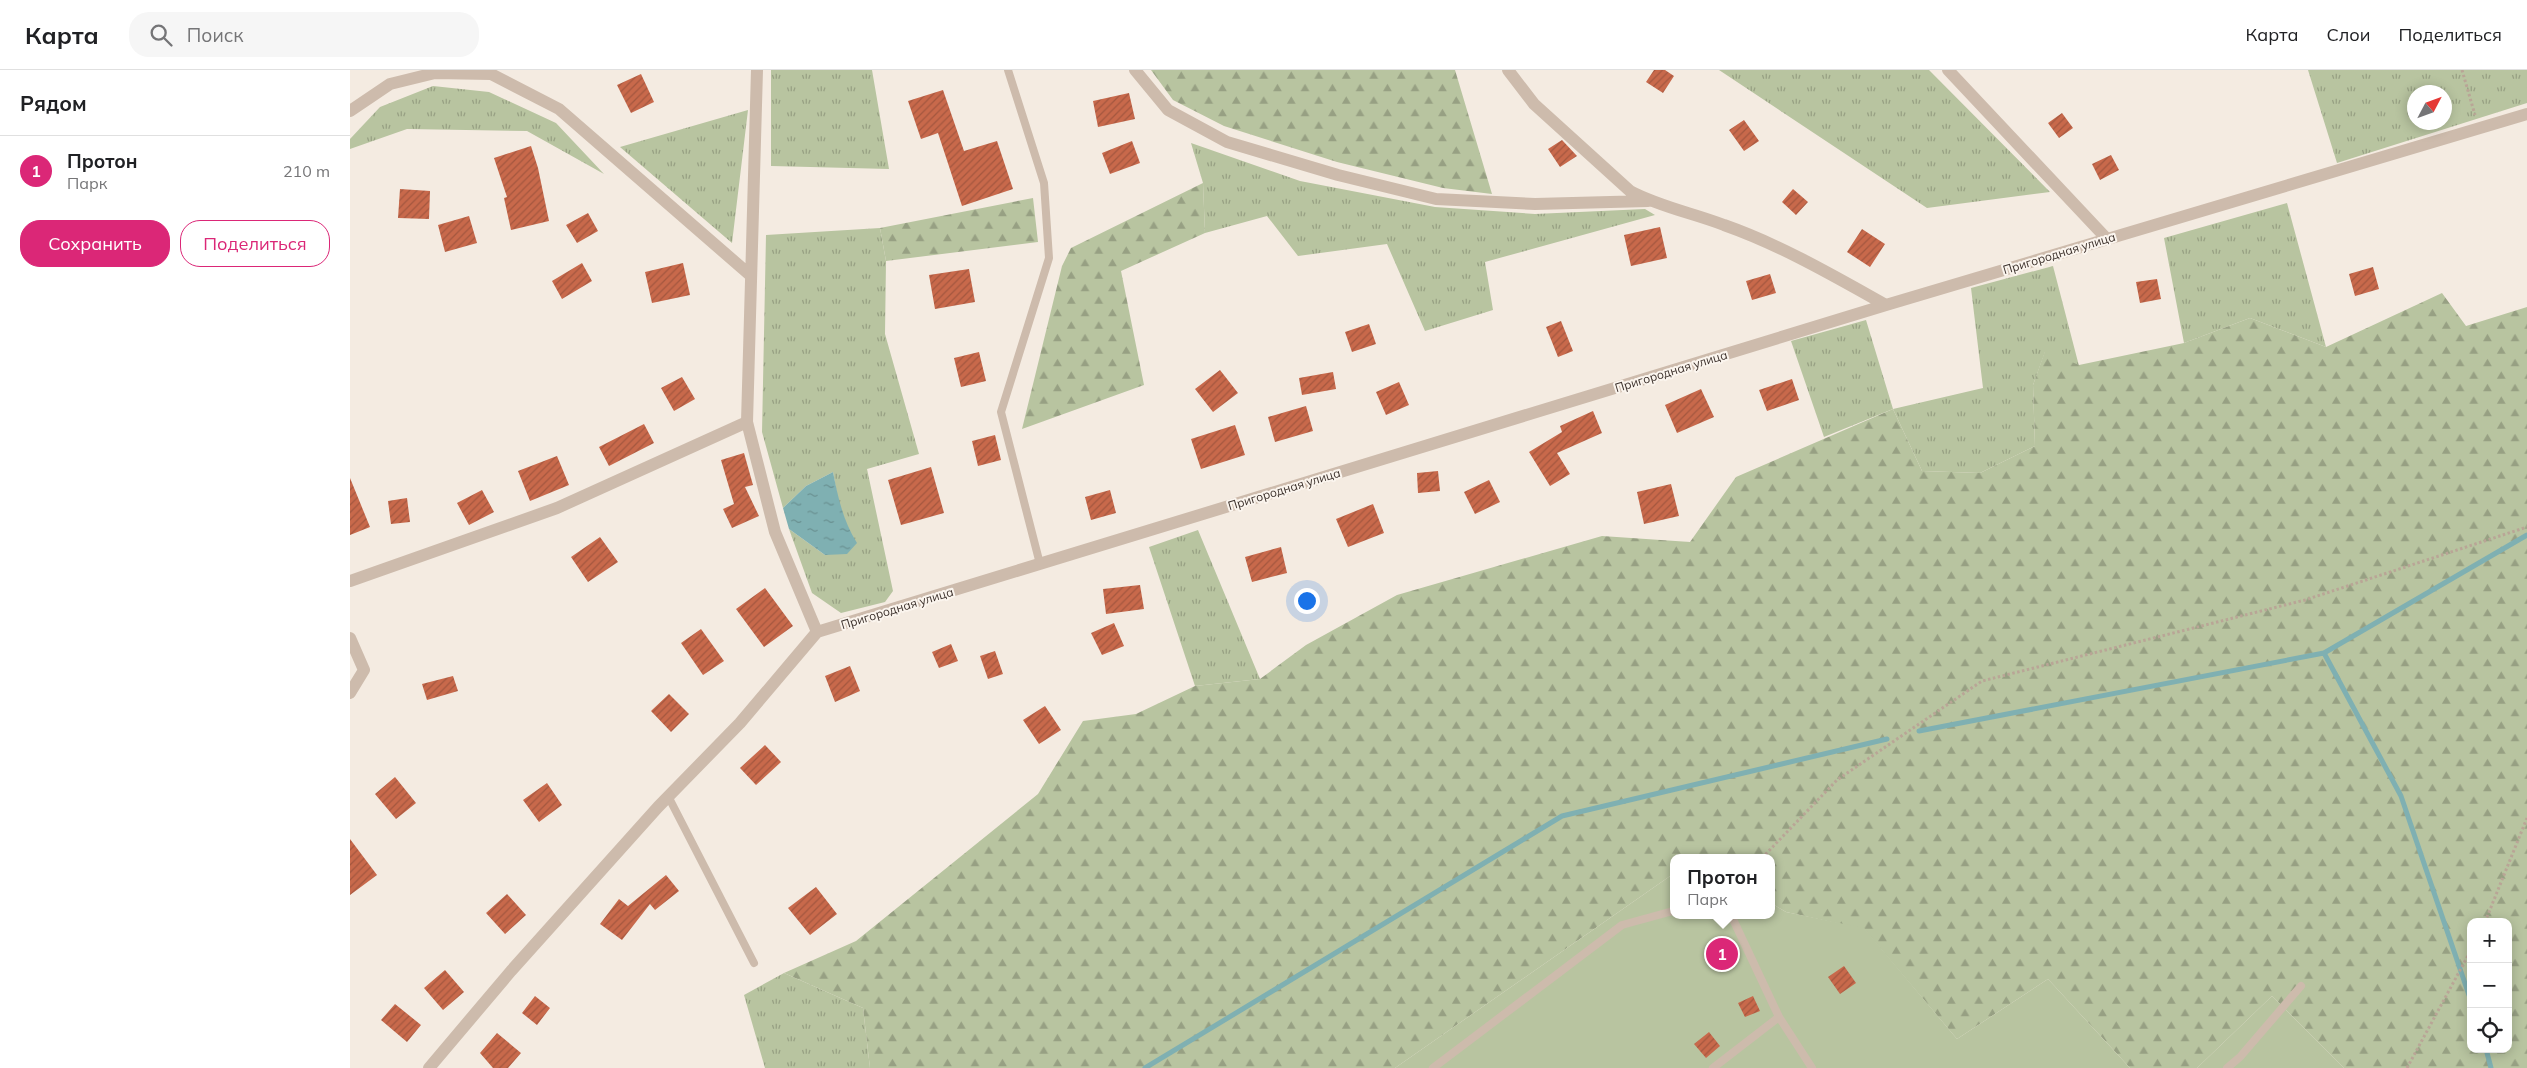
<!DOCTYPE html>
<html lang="ru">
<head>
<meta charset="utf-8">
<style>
	:root { --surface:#fff; --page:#f6f6f6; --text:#202124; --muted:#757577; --line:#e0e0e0; --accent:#db2777 }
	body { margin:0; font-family:Mulish,sans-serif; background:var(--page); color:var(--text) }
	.controls { position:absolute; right:15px; bottom:15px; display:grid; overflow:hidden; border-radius:10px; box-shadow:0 2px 12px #0003 }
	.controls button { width:45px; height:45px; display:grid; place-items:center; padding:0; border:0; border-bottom:1px solid var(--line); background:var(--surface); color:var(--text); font:25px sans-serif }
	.compass { position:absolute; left:2057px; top:15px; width:45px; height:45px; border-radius:50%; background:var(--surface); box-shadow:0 2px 12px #0003; rotate:49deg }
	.you { position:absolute; left:956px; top:530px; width:18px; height:18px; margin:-12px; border:4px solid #fff; border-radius:50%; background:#1a73e8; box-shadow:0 0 0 8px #1a73e833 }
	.badge { display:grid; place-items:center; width:32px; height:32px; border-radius:50%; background:var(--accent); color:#fff; font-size:16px; font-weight:700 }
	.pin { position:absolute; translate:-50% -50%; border:2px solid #fff; box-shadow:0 1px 5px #0006 }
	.popup { position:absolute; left:1320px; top:784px; width:105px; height:65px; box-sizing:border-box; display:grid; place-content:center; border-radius:10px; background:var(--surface); filter:drop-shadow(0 1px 4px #0005); font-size:16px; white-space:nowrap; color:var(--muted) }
	.popup b { font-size:19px; color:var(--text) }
	.popup::after { content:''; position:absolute; left:50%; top:100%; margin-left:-10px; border:10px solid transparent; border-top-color:var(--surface) }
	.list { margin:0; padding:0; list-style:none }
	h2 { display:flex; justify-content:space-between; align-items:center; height:65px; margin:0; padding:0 20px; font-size:21px }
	h2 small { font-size:16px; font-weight:400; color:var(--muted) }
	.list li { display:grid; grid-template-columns:32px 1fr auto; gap:15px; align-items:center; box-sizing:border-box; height:70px; padding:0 20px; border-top:1px solid var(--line) }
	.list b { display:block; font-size:19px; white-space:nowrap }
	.list p { margin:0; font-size:16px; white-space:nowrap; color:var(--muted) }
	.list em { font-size:16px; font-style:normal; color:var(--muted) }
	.actions { display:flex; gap:10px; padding:15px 20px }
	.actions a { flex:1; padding:11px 0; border:1px solid var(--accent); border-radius:20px; text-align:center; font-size:18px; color:var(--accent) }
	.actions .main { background:var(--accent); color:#fff }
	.icon { flex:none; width:28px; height:28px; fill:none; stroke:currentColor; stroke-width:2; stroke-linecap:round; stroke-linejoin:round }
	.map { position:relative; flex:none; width:2177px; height:998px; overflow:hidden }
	header { display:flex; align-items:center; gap:30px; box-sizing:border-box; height:70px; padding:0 25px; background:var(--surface); border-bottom:1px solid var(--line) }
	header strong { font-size:24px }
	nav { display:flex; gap:28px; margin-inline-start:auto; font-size:18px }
	.search { width:350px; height:45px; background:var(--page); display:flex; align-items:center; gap:12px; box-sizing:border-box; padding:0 18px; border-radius:20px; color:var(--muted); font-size:19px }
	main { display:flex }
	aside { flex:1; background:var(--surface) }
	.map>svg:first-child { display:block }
	.grass { fill:url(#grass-tufts); fill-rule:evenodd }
	.forest { fill:url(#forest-firs); fill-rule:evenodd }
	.garden { fill:#b8c4a0 }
	.water { fill:url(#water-ripples) }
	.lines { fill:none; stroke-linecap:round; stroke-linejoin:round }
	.stream { stroke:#7fb0b2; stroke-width:5 }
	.building { fill:url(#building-hatch) }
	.path { stroke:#b9a596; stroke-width:3; stroke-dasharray:2.5 2.5; stroke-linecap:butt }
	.service { stroke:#cdbbac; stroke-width:8 }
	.minor { stroke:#cdbbac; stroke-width:12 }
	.labels { text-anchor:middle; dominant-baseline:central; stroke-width:4; stroke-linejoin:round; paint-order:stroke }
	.street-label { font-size:12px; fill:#3b302b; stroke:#fbf5ee }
</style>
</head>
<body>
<header>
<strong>Карта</strong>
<div class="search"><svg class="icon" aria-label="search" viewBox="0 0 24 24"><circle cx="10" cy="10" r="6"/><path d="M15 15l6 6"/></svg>Поиск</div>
<nav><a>Карта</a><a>Слои</a><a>Поделиться</a></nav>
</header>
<main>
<aside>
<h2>Рядом<small></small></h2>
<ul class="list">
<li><span class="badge">1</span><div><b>Протон</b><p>Парк</p></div><em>210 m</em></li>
</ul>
<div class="actions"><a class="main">Сохранить</a><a>Поделиться</a></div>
</aside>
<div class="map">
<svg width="2177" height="998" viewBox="0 0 2177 998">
	<defs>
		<pattern id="grass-tufts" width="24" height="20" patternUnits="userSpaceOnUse" patternTransform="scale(1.25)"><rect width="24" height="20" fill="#b8c4a0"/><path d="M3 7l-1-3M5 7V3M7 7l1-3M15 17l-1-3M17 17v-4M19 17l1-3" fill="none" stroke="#97a083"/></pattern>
		<pattern id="forest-firs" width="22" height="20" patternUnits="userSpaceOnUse" patternTransform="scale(1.25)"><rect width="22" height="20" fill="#b8c4a0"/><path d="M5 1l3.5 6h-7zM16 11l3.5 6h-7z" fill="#97a083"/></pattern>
		<pattern id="water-ripples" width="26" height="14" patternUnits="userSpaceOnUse" patternTransform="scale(1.25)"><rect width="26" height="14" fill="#7fb0b2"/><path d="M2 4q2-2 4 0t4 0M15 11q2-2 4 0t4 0" fill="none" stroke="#699091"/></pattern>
		<pattern id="building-hatch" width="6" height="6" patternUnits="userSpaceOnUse" patternTransform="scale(1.25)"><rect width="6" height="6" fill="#c8694b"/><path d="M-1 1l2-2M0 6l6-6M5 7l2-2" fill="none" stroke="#a4573f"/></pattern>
	</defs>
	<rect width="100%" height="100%" fill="#f4ebe1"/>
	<path class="grass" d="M421,0h101l17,99 -118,-3z
		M1369,0h210l121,122 -123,16z
		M1958,0h219v33l-190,60zM2064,22h30v30h-30z
		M83,16l56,6 67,31 48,51 -77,-43 -120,-2 -57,20v-10l30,-32z
		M398,40l-16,133 -112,-96z
		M841,73l109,38 135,26 100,7 110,-5 10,6 -170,47 8,48 -68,21 -38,-87 -89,12 -31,-40 -62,17 -2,-50z
		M1937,133l39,144 -76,-29 -66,25 -20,-105z
		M530,158l6,33 -1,73 34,120 -52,15 26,122 -8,11 -44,11 -29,-20 -23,-64 36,26 23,-26 -10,-29 -5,-28 -27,14 -23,22 -21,-76 4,-197z
		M1703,196l26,100 -34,-14 -12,33 2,61 -55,27 -58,-2 -29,-62 -69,28 -33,-96 75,-21 27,89 90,-21 -12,-100z
		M848,460l62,149 -65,7 -46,-139z
		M434,903l79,35 7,60h-105l-21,-73z"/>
	<path class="forest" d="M801,0h304l37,124 -49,-6 -106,-26 -113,-36 -51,-26z
		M853,113l2,50 -84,38 23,114 -122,44 40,-163 9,-18z
		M683,128l5,44 -152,19 -6,-33z
		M2092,223l24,33 61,-19v761h-183l-72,-72 -75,72h-67l-82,-89 -91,60 -93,-110 -78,-17 -15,-9v-45h-98v16l-278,194h-525l-7,-60 -79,-35 72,-32 182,-147 45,-73 53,-7 59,-28 65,-7 46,-34 91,-50 205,-59 88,6 46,-65 157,-68 29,62 58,2 55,-27 -2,-61 12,-34 34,14 105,-22 66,-25 76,29zM2121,852h37v127h-37z"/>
	<path class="garden" d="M1323,804v41h98v-12l15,9 78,16 93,111 91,-60 82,89h-735z
		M1922,926l72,72h-147z"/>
	<path class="water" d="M483,402c5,25 10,49 24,71l-10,11 -22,1 -36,-26 -6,-21 23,-22z"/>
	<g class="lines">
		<path class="stream" d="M1974,583l77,143 70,205
			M1569,661l405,-78 203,-118
			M2136,979l5,19
			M795,998l417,-252 325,-77"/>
	</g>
	<path class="building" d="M1304,0h11l9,6 -11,17 -17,-11z
		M291,4l13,28 -23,11 -14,-28z
		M593,20l21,61 33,-10 16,48 -51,17 -24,-73 -17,6 -13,-38z
		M779,23l6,26 -37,8 -5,-26z
		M1712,43l11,15 -14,10 -11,-15z
		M1394,50l15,21 -15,10 -15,-21z
		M1212,70l15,16 -17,11 -12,-18z
		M782,71l8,22 -30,11 -8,-21z
		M181,76l7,22 11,53 -38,9 -7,-32 3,-1 -13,-39z
		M1761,85l8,15 -19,10 -8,-16z
		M50,119l30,2 -1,28 -31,-1z
		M1443,119l15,13 -12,13 -14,-13z
		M238,143l10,18 -21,12 -11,-18z
		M119,146l8,27 -32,9 -7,-27z
		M1310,157l7,31 -36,8 -7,-31z
		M1512,159l23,15 -15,23 -23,-15z
		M232,193l10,18 -30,18 -10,-18z
		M333,193l7,32 -38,8 -7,-31z
		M2023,197l6,22 -24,7 -6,-22z
		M619,199l6,33 -40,7 -6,-34z
		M1420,204l6,19 -24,7 -6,-19z
		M1807,209l4,20 -21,4 -4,-21z
		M1211,251l12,30 -15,6 -12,-30z
		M1019,254l7,20 -24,8 -7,-20z
		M629,282l7,29 -25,6 -7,-29z
		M870,300l18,23 -25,19 -18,-23z
		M983,302l3,17 -34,6 -3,-17z
		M332,307l13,22 -21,12 -13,-23z
		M1442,309l7,21 -32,11 -8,-21z
		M1049,312l10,23 -23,10 -10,-23z
		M1351,319l13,28 -37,16 -12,-28z
		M956,336l7,25 -38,11 -7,-25z
		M1243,341l9,22 -45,20 13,21 -20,12 -21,-34 33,-20 -2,-6z
		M294,354l10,19 -45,23 -10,-19z
		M885,355l10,30 -44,14 -10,-30z
		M645,365l6,25 -23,6 -6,-25z
		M394,383l9,32 -8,2 14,29 -27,12 -9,-19 11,-5 -13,-44z
		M207,386l12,29 -39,16 -12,-30z
		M581,397l13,46 -43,12 -13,-45z
		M1088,401l2,20 -22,2 -1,-20z
		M0,408l20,49 -20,8z
		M1139,410l11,22 -25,12 -11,-22z
		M1321,414l8,32 -35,8 -7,-32z
		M132,420l12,22 -25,13 -12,-22z
		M760,420l6,23 -25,7 -6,-23z
		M57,428l3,24 -19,2 -3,-23z
		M1023,434l11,29 -36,14 -12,-28z
		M250,467l18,25 -30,20 -17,-25z
		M931,477l6,26 -35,9 -7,-25z
		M790,515l4,24 -38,5 -3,-25z
		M415,518l28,38 -29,21 -28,-38z
		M764,553l10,23 -22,9 -11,-22z
		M351,559l23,32 -21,14 -22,-32z
		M601,574l7,17 -19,7 -7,-16z
		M645,581l8,23 -15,5 -8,-23z
		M500,596l10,25 -25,11 -10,-26z
		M103,606l5,15 -31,9 -5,-16z
		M319,624l20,20 -18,18 -20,-21z
		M695,636l16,24 -22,14 -16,-24z
		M415,675l16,17 -25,23 -16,-17z
		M45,707l21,26 -20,16 -21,-25z
		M197,713l15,22 -23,17 -16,-22z
		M0,769l27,36 -27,20z
		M316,805l13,16 -24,19 -5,-6 -28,36 -22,-16 19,-25 9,7z
		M466,817l21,27 -27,21 -22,-27z
		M157,824l19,21 -21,19 -19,-21z
		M1494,896l12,17 -16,11 -12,-17z
		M95,900l19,22 -21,18 -19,-22z
		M185,926l15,12 -13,17 -15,-12z
		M1403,926l7,15 -15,6 -7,-14z
		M45,934l26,21 -14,17 -26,-22z
		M1359,962l11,14 -14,12 -12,-14z
		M147,963l24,20 -13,15h-15l-13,-15z"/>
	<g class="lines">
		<path class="path" d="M2112,0l13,45
			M1412,788l75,-78 145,-99 323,-81 222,-73
			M2135,852l42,-104
			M2057,998l64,-118"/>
		<path class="service" d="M658,0l36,113 5,75 -48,154 39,152
			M318,726l86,167
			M1381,845l48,102 33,51
			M1083,998l189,-143 51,-14
			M1363,998l66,-51
			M1877,998l13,-11 61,-71"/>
		<path class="minor" d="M785,0l33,40 59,32 111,33 98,24 99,5 113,-3
			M1158,0l26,34 96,87c30,16 63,22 94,34 57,20 110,51 162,80
			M1598,0l159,169
			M0,41l40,-27 45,-11 56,1 68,35 191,166
			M0,511l207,-73 190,-86
			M467,562l1069,-327 641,-191
			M0,568l14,32 -14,23
			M79,998l82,-97 147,-164 82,-84 77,-91 -42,-100 -28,-110 10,-352"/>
	</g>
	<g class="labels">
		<g class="street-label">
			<text transform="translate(1709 183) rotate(-17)">Пригородная улица</text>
			<text transform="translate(1321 301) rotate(-17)">Пригородная улица</text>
			<text transform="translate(934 419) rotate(-17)">Пригородная улица</text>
			<text transform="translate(547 538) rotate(-17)">Пригородная улица</text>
		</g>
	</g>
</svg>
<div class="controls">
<button>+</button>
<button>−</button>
<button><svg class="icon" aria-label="locate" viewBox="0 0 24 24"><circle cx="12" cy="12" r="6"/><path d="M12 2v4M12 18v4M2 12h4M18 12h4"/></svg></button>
</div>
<svg class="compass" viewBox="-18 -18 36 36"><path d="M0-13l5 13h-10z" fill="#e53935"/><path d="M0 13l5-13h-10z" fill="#757577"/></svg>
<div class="you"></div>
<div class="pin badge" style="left:1372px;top:884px">1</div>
<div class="popup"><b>Протон</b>Парк</div>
</div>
</main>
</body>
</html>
